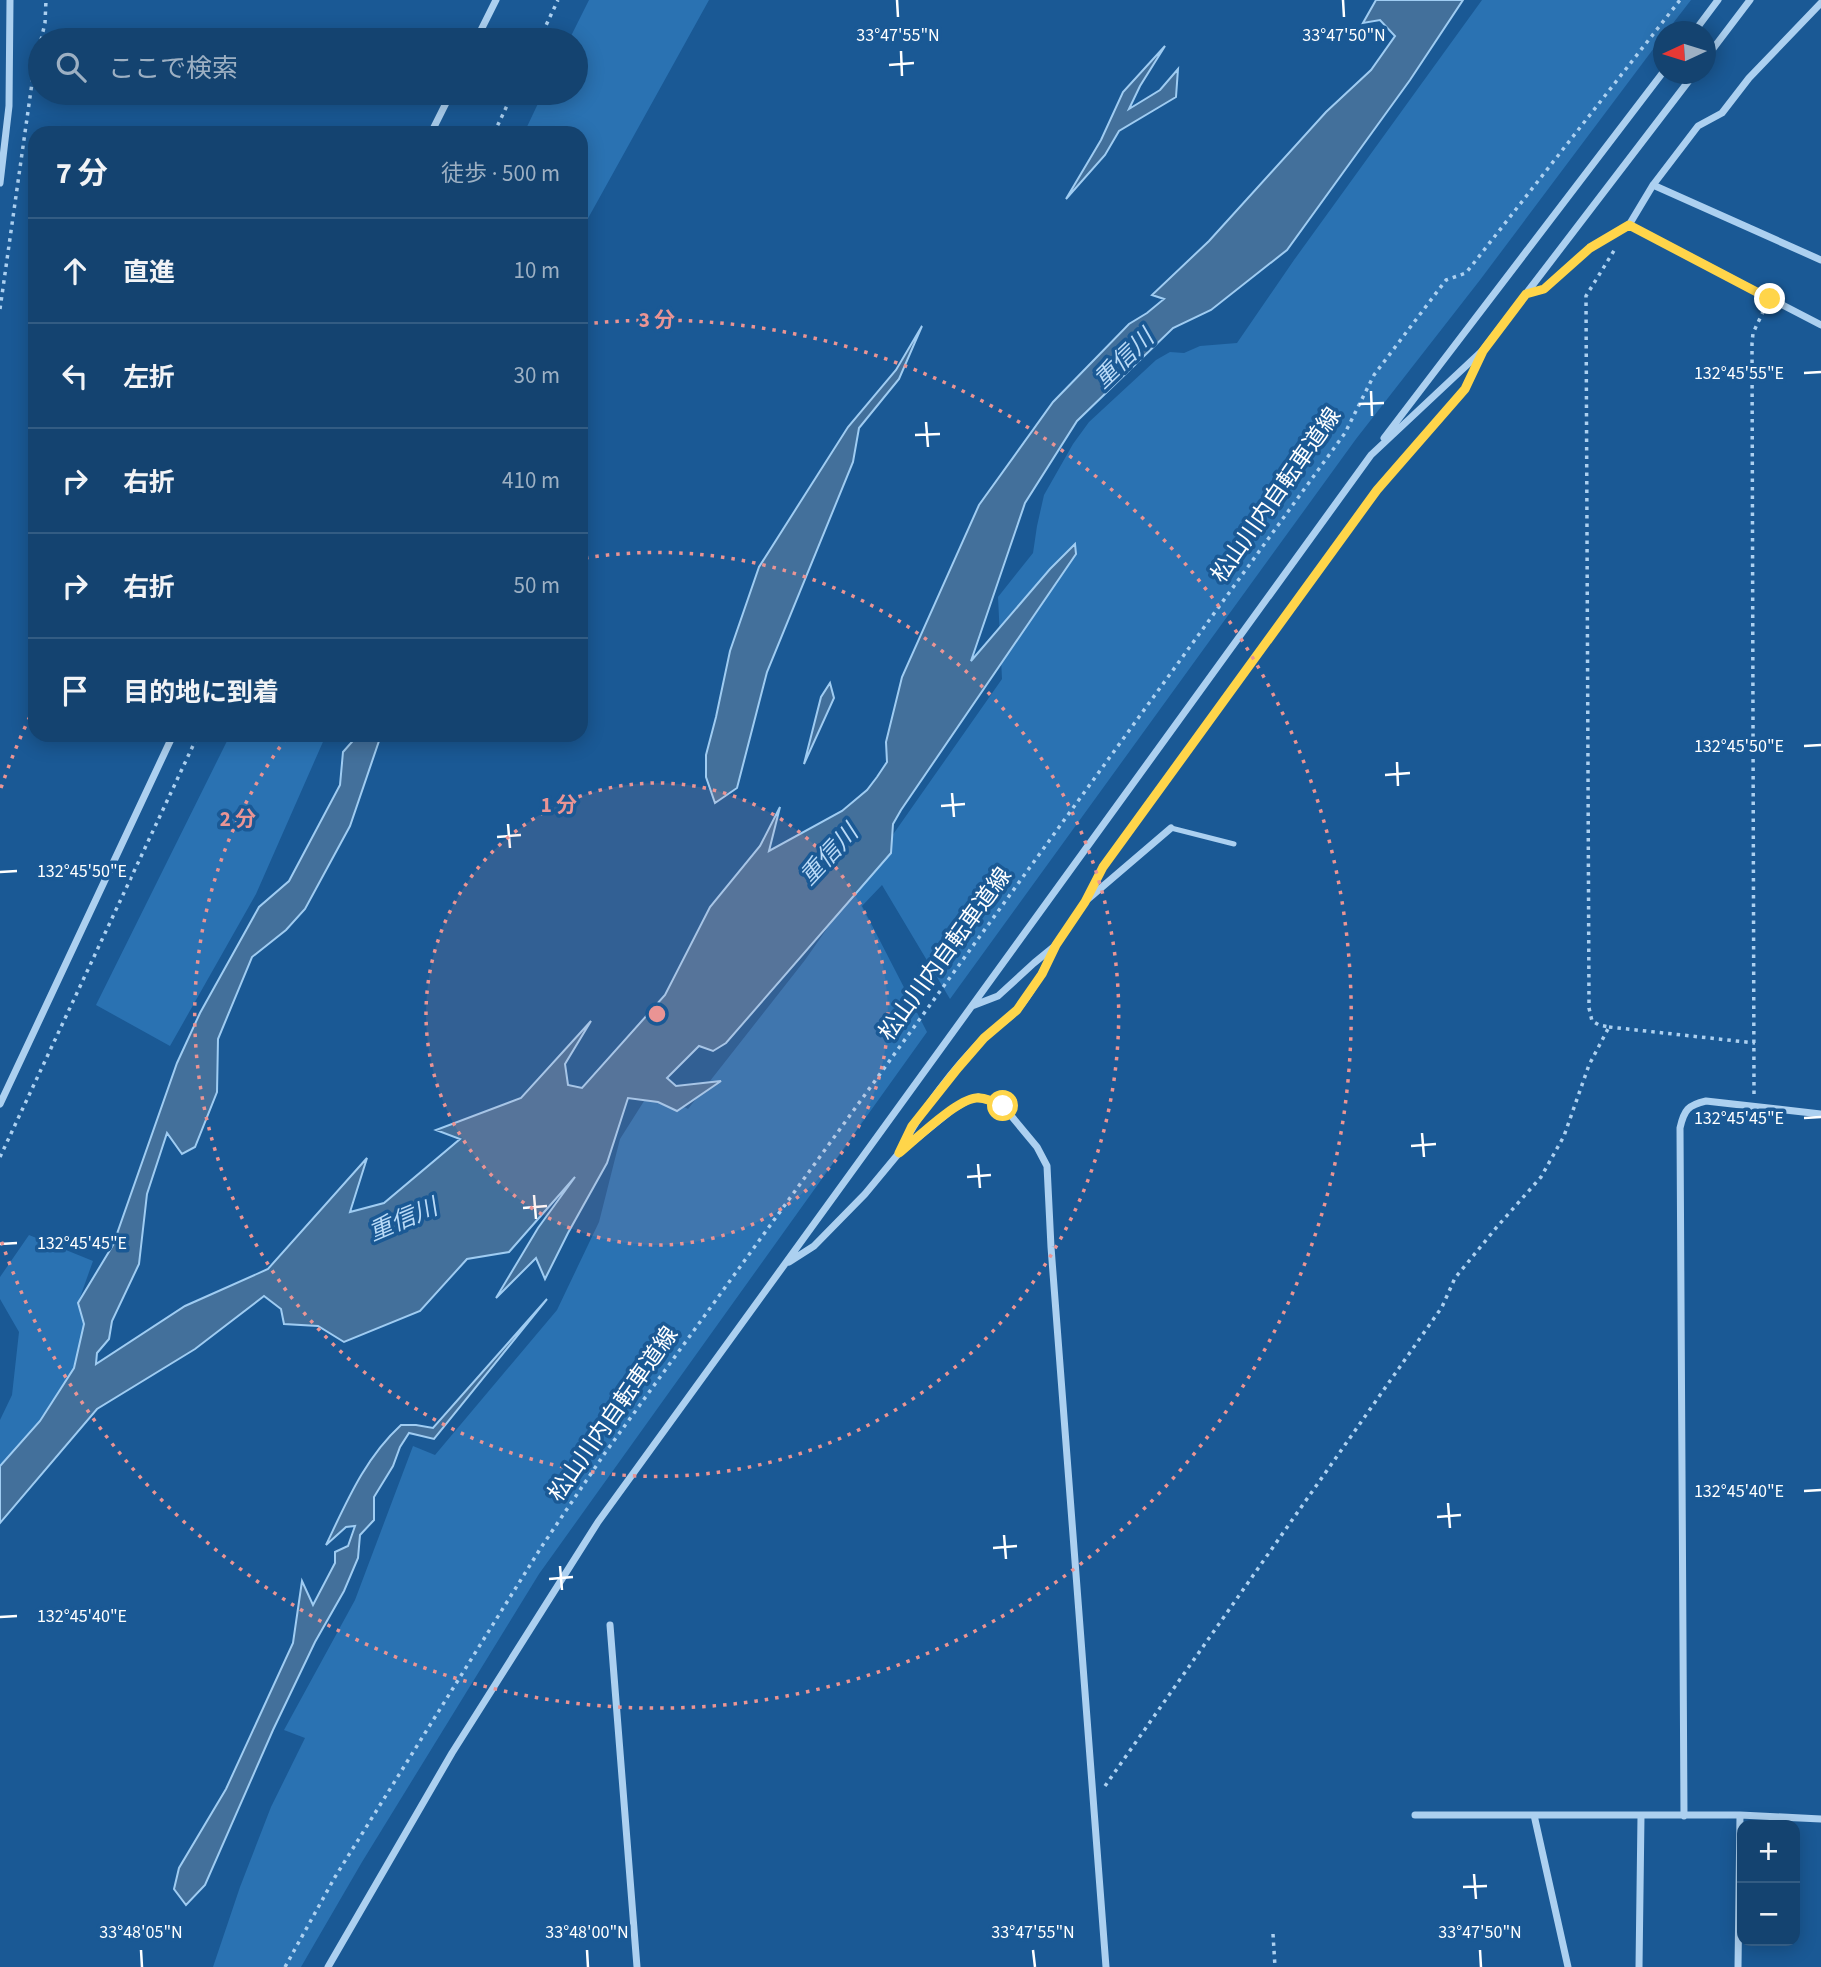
<!DOCTYPE html>
<html lang="ja">
<head>
<meta charset="utf-8">
<style>
	:root { --surface:#144370; --page:#214e78; --text:#f1f3f6; --muted:#9db0c3; --line:#335c83 }
	body { margin:0; font-family:"Source Sans 3","Noto Sans JP",sans-serif; background:var(--page); color:var(--text) }
	.controls { position:absolute; right:21px; bottom:21px; display:grid; overflow:hidden; border-radius:14px; box-shadow:0 4px 18px #0003 }
	.controls button { width:63px; height:63px; display:grid; place-items:center; padding:0; border:0; border-bottom:2px solid var(--line); background:var(--surface); color:var(--text); font:35px sans-serif }
	.compass { position:absolute; left:1653px; top:21px; width:63px; height:63px; border-radius:50%; background:var(--surface); box-shadow:0 4px 18px #0003; rotate:266deg }
	.stop { position:absolute; width:21px; height:21px; margin:-16px; border:5px solid #ffd54a; border-radius:50%; background:#fff }
	.stop.end { background:#ffd54a; border-color:#fff; box-shadow:0 2px 7px #0008 }
	.list { margin:0; padding:0; list-style:none }
	h2 { display:flex; justify-content:space-between; align-items:center; height:91px; margin:0; padding:0 28px; font-size:30px }
	h2 small { font-size:23px; font-weight:400; color:var(--muted) }
	.list li { display:grid; grid-template-columns:46px 1fr auto; gap:21px; align-items:center; box-sizing:border-box; height:105px; padding:0 28px; border-top:2px solid var(--line) }
	.list b { display:block; font-size:26px; white-space:nowrap }
	.list em { font-size:23px; font-style:normal; color:var(--muted) }
	.icon { flex:none; width:38px; height:38px; fill:none; stroke:currentColor; stroke-width:2; stroke-linecap:round; stroke-linejoin:round }
	.map { position:relative; flex:none; width:1821px; height:1967px; overflow:hidden }
	.search { position:absolute; background:var(--surface); box-shadow:0 4px 18px #0003; left:28px; top:28px; width:560px; height:77px; display:flex; align-items:center; gap:18px; box-sizing:border-box; padding:0 24px; border-radius:38px; color:var(--muted); font-size:26px }
	.panel { position:absolute; background:var(--surface); box-shadow:0 4px 18px #0003; left:28px; top:126px; width:560px; height:616px; border-radius:21px }
	.map>svg:first-child { display:block }
	.green { fill:#2a72b2 }
	.water { fill:#43709b; stroke:#9fccf2; stroke-width:2 }
	.lines { fill:none; stroke-linecap:round; stroke-linejoin:round }
	.path { stroke:#acd0f0; stroke-width:3.5; stroke-dasharray:3.5 5; stroke-linecap:butt }
	.service { stroke:#acd0f0; stroke-width:5 }
	.minor { stroke:#acd0f0; stroke-width:7 }
	.route { stroke:#ffd54a; stroke-width:9 }
	.ticks { fill:none; stroke:#fff; stroke-width:2.5 }
	.ring { fill:none; stroke:#ea9494; stroke-width:3.5; stroke-dasharray:3.5 7 }
	.labels { text-anchor:middle; dominant-baseline:central; stroke-width:7; stroke-linejoin:round; paint-order:stroke }
	.street-label { font-size:23px; fill:#fff; stroke:#1a5995 }
	.water-label { font-size:24px; font-style:italic; fill:#b9daf7; stroke:#1a5995 }
	.ticks-label { font-size:18px; text-anchor:middle; fill:#fff; stroke:#1a5995; stroke-width:7; stroke-linejoin:round; paint-order:stroke }
	.centre { fill:#ea9494; stroke:#1a5995; stroke-width:3.5 }
	.ring-label { font-size:21px; text-anchor:middle; font-weight:bold; fill:#ea9494; stroke:#1a5995; stroke-width:7; stroke-linejoin:round; paint-order:stroke }
</style>
</head>
<body>
<div class="map">
<svg width="1821" height="1967" viewBox="0 0 1821 1967">
	<rect width="100%" height="100%" fill="#1a5995"/>
	<path class="green" d="M589,0h120l-128,231v-98h-57l19,-40h33v-53h-7z
		M1482,0h209l-24,31 -3,1 -1,4 -183,244 -124,159 -406,560 -68,-114 -20,21 65,126 -388,542 -177,288 -61,105h-88l27,-80 31,-80 34,-69 -21,-8 71,-130 58,-154 22,9 122,-145 42,-88 21,-83 31,-49 37,19 117,-149 197,-281 -4,-82 35,-44 4,-27 7,-31 29,-51 16,-22 67,-62 14,-8 14,1 16,-7 37,-3 57,-83z
		M230,735h96l-70,159 -86,152 -74,-41z
		M29,1235l64,26 -15,42 6,21 -10,44 -34,53 -40,45v-46l12,-25 7,-63 -19,-33v-22z"/>
	<path class="water" d="M1376,0h87l-53,80 -123,170 -76,60 -38,18 -96,93 -52,82 -54,158 79,-92 25,-25 1,10 -175,256 -8,14 -2,29 -165,190 -13,8 -14,-5 -32,32 9,8 45,-5 -44,30 -19,-9 -30,-4 -21,65 -39,70 -23,46 -9,-21 -40,40 42,-70 37,-51 -66,75 -42,7 -47,52 -76,31 -26,-16 -34,-2 -3,-15 -17,-13 -69,53 -98,60 -97,114v-57l40,-45 34,-53 10,-44 -6,-21 35,-58 64,-182 23,-50 59,-106 30,-26 51,-96 3,-33 15,-17h26l-5,6 -29,85 -45,83 -19,21 -34,27 -34,82 -1,53 -22,55 -13,7 -15,-21 -20,61 -8,70 -27,57 -3,18 -12,14 -1,11 89,-58 83,-37 99,-111 -17,54 34,-9 76,-64 -24,-9 85,-32 70,-77 -26,43 3,21 14,3 83,-93 45,-88 50,-61 20,-39 -11,44 73,-40 25,-21 10,-13 10,-15 -1,-20 16,-65 77,-172 74,-103 76,-78 18,-11 17,-14 -12,-4 57,-54 117,-129 45,-42 24,-34 -15,-16 -17,3z
		M1165,46l-25,40 -11,23 31,-19 18,-21 -2,28 -57,34 -14,24 -39,44 35,-59 22,-48z
		M922,326l-23,53 -40,49 -6,34 -86,210 -30,116 -22,15 -9,-26v-22l10,-38 14,-66 29,-84 89,-140 48,-57z
		M830,683l4,15 -30,66 17,-67z
		M547,1299l-113,140 -25,-6 -9,14 -7,19 -19,31v23l-14,15 -2,23 -14,33 -29,51 -42,88 -68,155 -19,20 -12,-16 5,-21 47,-79 67,-146 9,-62 11,24 22,-42v-11l13,-6 7,-20 -9,1 -20,18c21,-44 39,-87 75,-120h15l17,3z"/>
	<g class="lines">
		<path class="path" d="M41,40l4,-17 1,-23
			M539,40l19,-40
			M494,133l19,-40
			M0,309l32,-226 8,-38
			M1609,1027l146,16
			M1754,1094l-2,-750 1,-11 11,-23
			M0,1157l198,-422
			M1105,1786l337,-479 13,-29 41,-50 45,-51 23,-41 25,-71 20,-38 -10,-2 -7,-4 -3,-13 -3,-712 29,-47
			M1273,1934l2,33
			M285,1967l50,-90 207,-331 63,-93 740,-1020 29,-58 72,-95 20,-7 214,-273"/>
		<path class="service" d="M1171,828l63,16"/>
		<path class="minor" d="M1694,32l24,-32
			M476,40l20,-40
			M1706,58l44,-58
			M431,133l20,-40
			M0,183l9,-77 1,-106
			M1653,185l168,75
			M1629,225l192,100
			M1527,294l17,-5 46,-41 39,-23 24,-40 45,-59 24,-13 27,-35 72,-75
			M1384,438l280,-367
			M1088,899l83,-71
			M972,1006l26,-10 36,-33 22,-18 29,-43 18,-35 274,-377 88,-101 16,-35
			M0,1104l173,-369
			M901,1149c18,-36 55,-84 84,-112 10,-10 24,-17 33,-28 15,-18 26,-39 36,-60
			M789,1262l25,-16 51,-52 34,-41 54,-44 14,-8 11,-4 12,3 13,6 34,41 10,19 4,81 55,720
			M610,1625l27,342
			M1415,1815h325l81,4
			M1534,1815l34,152
			M1684,1816l-4,-688c4,-18 8,-23 26,-27l115,13
			M328,1967l124,-214 146,-231 773,-1067 112,-105 211,-276
			M1639,1967l2,-151
			M1738,1967l2,-152"/>
	</g>
	<g class="lines">
		<path class="route" d="M1003,1106c-8,-4 -18,-9 -27,-8 -20,2 -60,41 -77,55l13,-27 46,-58 26,-30 33,-28 25,-36 14,-29 29,-43 18,-35 274,-377 88,-101 18,-38 43,-57 18,-5 46,-41 39,-23 141,74"/>
	</g>
	<path class="ticks" d="M897,0l1,17M1343,0l1,17M901,51l1,25M889,65l25,-2M1804,373l17,-1M1371,391l1,25M1359,404l25,-1M926,422l2,25M915,435l25,-1M1804,746l17,-1M1397,762l1,24M1385,775l25,-2M952,793l2,24M941,806l24,-2M508,824l2,24M497,837l24,-2M0,872l17,-1M1804,1118l17,-1M1422,1133l2,24M1411,1146l25,-2M978,1164l2,24M967,1177l24,-2M534,1195l2,24M523,1208l24,-2M0,1244l17,-1M1804,1491l17,-1M1448,1503l2,25M1437,1517l24,-2M1004,1535l2,24M993,1548l24,-2M560,1566l2,24M549,1579l24,-2M0,1617l17,-1M1474,1874l2,25M1463,1887l24,-1M141,1950l1,17M587,1950l1,17M1033,1950l2,17M1480,1950l1,17"/>
	<circle cx="657" cy="1014" r="231" fill="#ea9494" fill-opacity=".12"/>
	<g class="ring">
		<circle cx="657" cy="1014" r="231"/>
		<path d="M585 558A462 462 0 1 1 288 736"/>
		<path d="M1 788A694 694 0 0 1 33 710M584 324A694 694 0 1 1 1 1240"/>
	</g>
	<g class="labels">
		<g class="street-label">
			<text transform="translate(1276 495) rotate(-55)">松山川内自転車道線</text>
			<text transform="translate(945 954) rotate(-54)">松山川内自転車道線</text>
			<text transform="translate(613 1414) rotate(-55)">松山川内自転車道線</text>
		</g>
		<g class="water-label">
			<text transform="translate(1124 359) rotate(-44)">重信川</text>
			<text transform="translate(829 855) rotate(-47)">重信川</text>
			<text transform="translate(403 1220) rotate(-23)">重信川</text>
		</g>
	</g>
	<g class="ticks-label">
		<text x="898" y="41">33°47'55"N</text>
		<text x="1344" y="41">33°47'50"N</text>
		<text x="1739" y="379">132°45'55"E</text>
		<text x="1739" y="752">132°45'50"E</text>
		<text x="82" y="877">132°45'50"E</text>
		<text x="1739" y="1124">132°45'45"E</text>
		<text x="82" y="1249">132°45'45"E</text>
		<text x="1739" y="1497">132°45'40"E</text>
		<text x="82" y="1622">132°45'40"E</text>
		<text x="141" y="1938">33°48'05"N</text>
		<text x="587" y="1938">33°48'00"N</text>
		<text x="1033" y="1938">33°47'55"N</text>
		<text x="1480" y="1938">33°47'50"N</text>
	</g>
	<circle cx="657" cy="1014" r="10" class="centre"/>
	<g class="ring-label">
		<text x="657" y="327">3 分</text>
		<text x="559" y="812">1 分</text>
		<text x="238" y="826">2 分</text>
	</g>
</svg>
<div class="controls">
<button>+</button>
<button>−</button>
</div>
<svg class="compass" viewBox="-18 -18 36 36"><path d="M0-13l5 13h-10z" fill="#e53935"/><path d="M0 13l5-13h-10z" fill="#9db0c3"/></svg>
<div class="stop" style="left:1003px;top:1106px"></div>
<div class="stop end" style="left:1770px;top:299px"></div>
<div class="search"><svg class="icon" aria-label="search" viewBox="0 0 24 24"><circle cx="10" cy="10" r="6"/><path d="M15 15l6 6"/></svg>ここで検索</div>
<section class="panel">
<h2>7 分<small>徒歩 · 500 m</small></h2>
<ul class="list">
<li><svg class="icon" aria-label="ahead" viewBox="0 0 24 24"><path d="M12 20V5M6 11l6-6 6 6"/></svg><div><b>直進</b></div><em>10 m</em></li>
<li><svg class="icon" aria-label="left" viewBox="0 0 24 24"><path d="M17 20v-9H6M10 6l-5 5 5 5"/></svg><div><b>左折</b></div><em>30 m</em></li>
<li><svg class="icon" aria-label="right" viewBox="0 0 24 24"><path d="M7 20v-9h11M14 6l5 5-5 5"/></svg><div><b>右折</b></div><em>410 m</em></li>
<li><svg class="icon" aria-label="right" viewBox="0 0 24 24"><path d="M7 20v-9h11M14 6l5 5-5 5"/></svg><div><b>右折</b></div><em>50 m</em></li>
<li><svg class="icon" aria-label="arrive" viewBox="0 0 24 24"><path d="M6 21V4h12l-3 4 3 4H6"/></svg><div><b>目的地に到着</b></div></li>
</ul>
</section>
</div>
</body>
</html>
